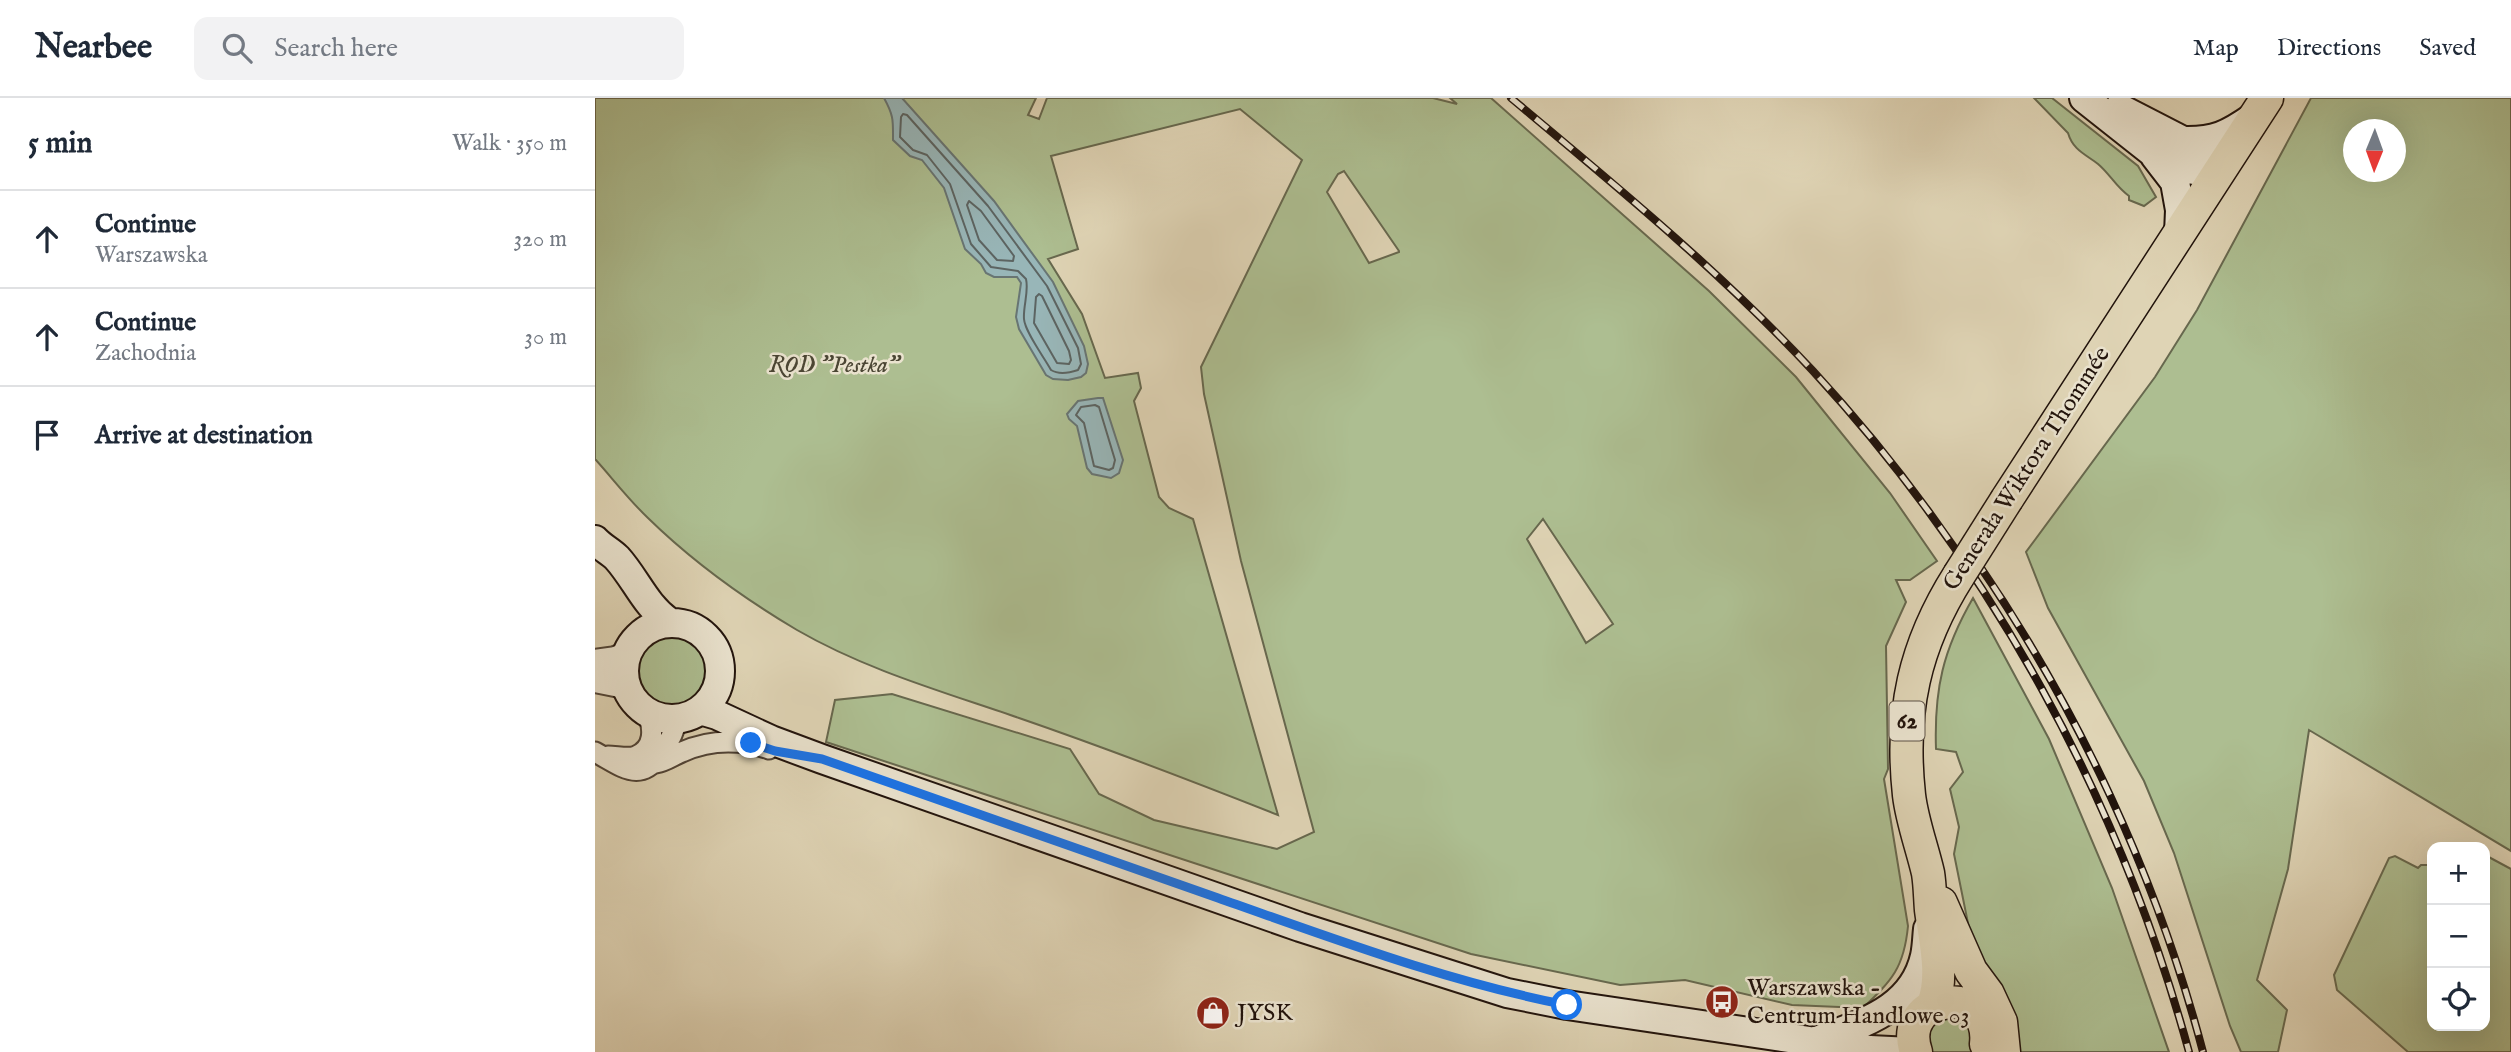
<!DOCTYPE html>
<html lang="en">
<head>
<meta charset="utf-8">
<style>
	:root { --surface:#fff; --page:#f2f2f3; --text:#1f2937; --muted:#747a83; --line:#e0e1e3 }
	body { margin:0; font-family:"IM FELL English",serif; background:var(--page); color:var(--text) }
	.controls { position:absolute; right:21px; bottom:21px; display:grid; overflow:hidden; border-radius:14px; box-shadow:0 7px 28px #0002 }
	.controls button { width:63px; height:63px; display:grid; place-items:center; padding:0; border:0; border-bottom:2px solid var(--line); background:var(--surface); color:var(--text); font:35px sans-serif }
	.compass { position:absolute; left:1748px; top:21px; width:63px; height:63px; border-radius:50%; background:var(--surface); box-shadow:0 7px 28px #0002; rotate:181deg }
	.stop { position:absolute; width:21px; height:21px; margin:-16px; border:5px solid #1a73e8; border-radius:50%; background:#fff }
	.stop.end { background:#1a73e8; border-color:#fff; box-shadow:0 2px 7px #0008 }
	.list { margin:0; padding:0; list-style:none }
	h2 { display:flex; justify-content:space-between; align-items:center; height:91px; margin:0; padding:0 28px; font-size:30px }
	h2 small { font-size:23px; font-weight:400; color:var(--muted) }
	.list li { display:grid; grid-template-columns:46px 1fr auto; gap:21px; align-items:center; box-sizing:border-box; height:98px; padding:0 28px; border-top:2px solid var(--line) }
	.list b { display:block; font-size:26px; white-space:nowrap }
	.list p { margin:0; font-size:23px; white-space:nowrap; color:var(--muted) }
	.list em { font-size:23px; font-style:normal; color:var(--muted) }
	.icon { flex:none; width:38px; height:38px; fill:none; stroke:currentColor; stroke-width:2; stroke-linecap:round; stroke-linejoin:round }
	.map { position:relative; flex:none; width:1916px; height:954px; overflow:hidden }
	header { display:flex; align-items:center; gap:42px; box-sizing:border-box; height:98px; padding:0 35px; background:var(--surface); border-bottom:2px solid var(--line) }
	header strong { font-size:33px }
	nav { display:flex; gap:38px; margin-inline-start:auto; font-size:24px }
	.search { width:490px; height:63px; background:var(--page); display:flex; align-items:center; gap:18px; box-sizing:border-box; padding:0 24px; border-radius:14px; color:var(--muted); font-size:26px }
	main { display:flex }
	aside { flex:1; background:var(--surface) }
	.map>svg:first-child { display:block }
	.green { fill:#adbe91; stroke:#67684e; stroke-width:2; fill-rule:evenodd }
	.water { fill:#98b6b8; stroke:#687573; stroke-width:2 }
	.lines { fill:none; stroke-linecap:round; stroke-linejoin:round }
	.shore { stroke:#5c6462; stroke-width:2 }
	.minor-casing { stroke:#504336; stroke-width:23 }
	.tertiary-casing { stroke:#504336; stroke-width:28 }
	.secondary-casing { stroke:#21130c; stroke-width:32 }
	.primary-casing { stroke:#21130c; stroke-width:35 }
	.minor { stroke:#eae3cf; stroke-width:19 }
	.tertiary { stroke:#eae3cf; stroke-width:24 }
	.secondary { stroke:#eae3cf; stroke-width:28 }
	.primary { stroke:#dfd4b5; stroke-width:32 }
	.rail-casing { stroke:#21130c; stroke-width:8 }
	.rail { stroke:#eae3cf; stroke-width:5; stroke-dasharray:16; stroke-linecap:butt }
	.primary-bridge-casing { stroke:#21130c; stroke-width:35; stroke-linecap:butt }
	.primary-bridge { stroke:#dfd4b5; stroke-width:32 }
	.route { stroke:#1a73e8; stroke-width:9 }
	.labels { text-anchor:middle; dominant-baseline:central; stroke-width:5; stroke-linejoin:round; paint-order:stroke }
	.shield { fill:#eae3cf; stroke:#5d5146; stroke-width:2 }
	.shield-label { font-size:23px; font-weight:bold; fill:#21130c }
	.park-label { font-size:24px; font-style:italic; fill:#4b4634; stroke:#eae3cf }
	.street-label { font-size:24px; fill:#21130c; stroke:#eae3cf }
	.poi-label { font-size:24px; fill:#21130c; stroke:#eae3cf; text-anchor:start }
</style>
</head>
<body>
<header>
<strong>Nearbee</strong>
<div class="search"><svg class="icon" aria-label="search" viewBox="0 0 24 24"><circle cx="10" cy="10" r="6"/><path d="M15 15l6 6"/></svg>Search here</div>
<nav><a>Map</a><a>Directions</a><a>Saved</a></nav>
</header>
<main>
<aside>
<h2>5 min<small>Walk · 350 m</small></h2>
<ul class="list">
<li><svg class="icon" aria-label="ahead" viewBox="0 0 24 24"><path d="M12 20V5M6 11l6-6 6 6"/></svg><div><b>Continue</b><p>Warszawska</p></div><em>320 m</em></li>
<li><svg class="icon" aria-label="ahead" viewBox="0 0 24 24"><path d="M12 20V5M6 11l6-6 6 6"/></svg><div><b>Continue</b><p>Zachodnia</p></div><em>30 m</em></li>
<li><svg class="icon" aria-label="arrive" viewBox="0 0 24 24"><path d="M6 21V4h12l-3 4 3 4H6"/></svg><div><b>Arrive at destination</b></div></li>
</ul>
</aside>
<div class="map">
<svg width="1916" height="954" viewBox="0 0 1916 954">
	<rect width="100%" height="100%" fill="#dfd4b5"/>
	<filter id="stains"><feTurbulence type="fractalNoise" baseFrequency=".00286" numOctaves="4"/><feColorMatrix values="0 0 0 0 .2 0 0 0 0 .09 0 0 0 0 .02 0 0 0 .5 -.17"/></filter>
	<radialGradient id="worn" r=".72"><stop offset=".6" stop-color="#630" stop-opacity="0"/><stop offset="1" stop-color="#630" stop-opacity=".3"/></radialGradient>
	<path class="green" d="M0,0h441l-8,17 11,4 8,-21h386l24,6 -7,-6h41l218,193 87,86 94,116 47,68 -27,19h-14l10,22 -20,44 2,123 -4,10 24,147c-4,42 -16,54 -45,82l-71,-3 -107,-25 -65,5 -149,-31 -645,-212 9,-42 57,-6 178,55 29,45 55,26 123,29 37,-17 -73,-271 -37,-167 -3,-27 101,-207 -62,-51 -189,47 27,93 -30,10 34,55 23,64 33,-5 3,15 -7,13 25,96 10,11 24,11 85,296c-86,-34 -172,-67 -259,-97 -75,-26 -153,-48 -222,-88 -54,-32 -104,-68 -149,-112 -19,-18 -35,-39 -53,-59zM749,73l55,80v1l-30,11 -42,-71 11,-18zM948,421l70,105 -27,19 -59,-104z
		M1439,0h18l86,68 18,31 -12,9 -15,-6v-4c-13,-9 -19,-22 -31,-32 -13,-10 -25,-14 -30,-31z
		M1716,0h200v753l-202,-121 -21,139 -31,111 30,30 -9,42h-37l-11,-26 -56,-173 -30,-72 -96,-173 -22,-56 129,-175 42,-67zM1758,32h42v42h-42z
		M1378,500l76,141 63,149 57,164h-152l-42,-94 -21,-104 5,-27 -9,-38 13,-17 -7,-20 -20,-3c-2,-60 7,-99 37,-151z
		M40 573a37 37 0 1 1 74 0a37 37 0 1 1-74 0Z
		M1890,757l26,14v183h-103l-71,-62 -3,-15 55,-117 6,-2 23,12 3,-3h11v161h53z
		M1340,918l32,3 6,29 -2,4h-43l-4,-12z"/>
	<path class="water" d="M289,0h18l92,103 59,81 31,64 4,18 -2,9 -5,4 -13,3 -15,-1 -7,-4 -27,-46 -3,-12 5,-34 -4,-6h-23l-8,-4 -5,-9 -16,-15 -21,-61 -22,-28 -12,-4 -17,-16c0,-19 1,-24 -9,-42z
		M503,300h5l20,62 -4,13 -8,5 -19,-4 -5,-6 -10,-42 -8,-7 -2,-5 11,-13z"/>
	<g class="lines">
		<path class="shore" d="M308,16l4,1 81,91 59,80 31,62 3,16 -3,6c-9,3 -19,5 -27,0 -7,-13 -26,-38 -27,-51 -1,-13 5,-27 2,-40l-8,-8 -27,-4 -20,-23 -21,-60 -23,-29 -14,-5 -13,-13 1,-20z
			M374,103l12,10 33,45 -1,5 -16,-1 -18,-20 -12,-35z
			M444,196l3,2 27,55 2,9 -2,4 -12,-1 -23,-40 2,-26z
			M500,307l4,2 16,53 -2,8 -4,2 -15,-4 -10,-43 -8,-8 5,-8z"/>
		<g class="minor-casing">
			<path id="minor" d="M0,654c28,15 47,34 69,-3 6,-10 11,-18 13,-30
				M13,658c9,0 21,3 28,0 19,-8 18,-28 11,-43
				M61,665c11,-2 16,-7 26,-11 29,-13 57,-13 87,-3"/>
		</g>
		<g class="tertiary-casing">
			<path id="tertiary" d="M0,564l20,-3 11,-4
				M0,582l30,6"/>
		</g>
		<g class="secondary-casing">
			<path id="secondary" d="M1489,0l67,53 31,17 36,6
				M1524,10l64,33 35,33
				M1588,43c32,1 45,-6 71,-24
				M1560,58l20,26 5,28 -1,24
				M0,442c6,7 15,11 22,18 19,21 28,47 52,64
				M29 573a48 48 0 1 1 96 0a48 48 0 1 1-96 0Z
				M105,612l17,5 54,25 51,19 478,168 207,66 60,12 303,45 41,2
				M1222,943c45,-18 96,-31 108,-85 2,-9 2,-18 3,-27"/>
		</g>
		<g class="primary-casing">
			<path id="primary" d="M1412,401l260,-401
				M1346,805l30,68 17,23 13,28 3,30
				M1338,907c11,-29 2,-64 -2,-95 -1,-12 -1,-25 -3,-37 -6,-26 -16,-52 -19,-78 -9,-83 5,-149 50,-220
				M1321,954c-20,-59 77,-70 70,-8"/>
		</g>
		<use href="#minor" class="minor"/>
		<use href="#tertiary" class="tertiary"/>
		<use href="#secondary" class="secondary"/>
		<use href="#primary" class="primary"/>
		<g class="rail-casing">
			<path id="rail" d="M916,0c104,87 210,174 302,273 178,193 307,428 376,681
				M1380,461c102,148 182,318 228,493"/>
		</g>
		<use href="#rail" class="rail"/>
		<g class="primary-bridge-casing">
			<path id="primary-bridge" d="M1364,477l48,-76"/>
		</g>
		<use href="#primary-bridge" class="primary-bridge"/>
	</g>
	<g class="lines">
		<path class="route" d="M156,645l24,8 47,8c132,46 264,92 396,139 114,40 230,84 349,107"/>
	</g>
	<defs>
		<g id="bus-disc" transform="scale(1.75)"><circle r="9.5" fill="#8f2418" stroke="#eae3cf"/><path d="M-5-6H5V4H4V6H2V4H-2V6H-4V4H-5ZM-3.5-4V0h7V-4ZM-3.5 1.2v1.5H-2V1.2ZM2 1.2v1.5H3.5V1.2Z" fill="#fff"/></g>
		<g id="shop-disc" transform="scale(1.75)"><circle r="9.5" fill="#8f2418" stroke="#eae3cf"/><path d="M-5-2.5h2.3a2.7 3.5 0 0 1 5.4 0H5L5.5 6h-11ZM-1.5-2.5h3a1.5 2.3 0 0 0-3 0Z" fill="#fff"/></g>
	</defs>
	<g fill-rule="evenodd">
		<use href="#bus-disc" x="1127" y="904"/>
		<use href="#shop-disc" x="618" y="915"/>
	</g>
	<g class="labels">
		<rect class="shield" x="1294.5" y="603.5" width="35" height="39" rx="5"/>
		<g class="shield-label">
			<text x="1312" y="623">62</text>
		</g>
		<g class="park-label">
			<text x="239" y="267">ROD "Pestka"</text>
		</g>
		<g class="street-label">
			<text transform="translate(1432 371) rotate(-57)">Generała Wiktora Thommée</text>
		</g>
		<g class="poi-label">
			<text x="1152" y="890">Warszawska -<tspan x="1152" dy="28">Centrum Handlowe 03</tspan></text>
			<text x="642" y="915">JYSK</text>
		</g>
	</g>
	<rect width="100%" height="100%" filter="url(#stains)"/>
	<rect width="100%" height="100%" fill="url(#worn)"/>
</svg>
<div class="controls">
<button>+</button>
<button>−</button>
<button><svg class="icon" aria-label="locate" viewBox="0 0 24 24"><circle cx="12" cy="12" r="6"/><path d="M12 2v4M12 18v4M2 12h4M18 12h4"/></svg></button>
</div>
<svg class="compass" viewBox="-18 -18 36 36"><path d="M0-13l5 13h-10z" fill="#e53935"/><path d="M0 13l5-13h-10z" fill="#747a83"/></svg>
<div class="stop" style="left:972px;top:907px"></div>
<div class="stop end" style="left:156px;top:645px"></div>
</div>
</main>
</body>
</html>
